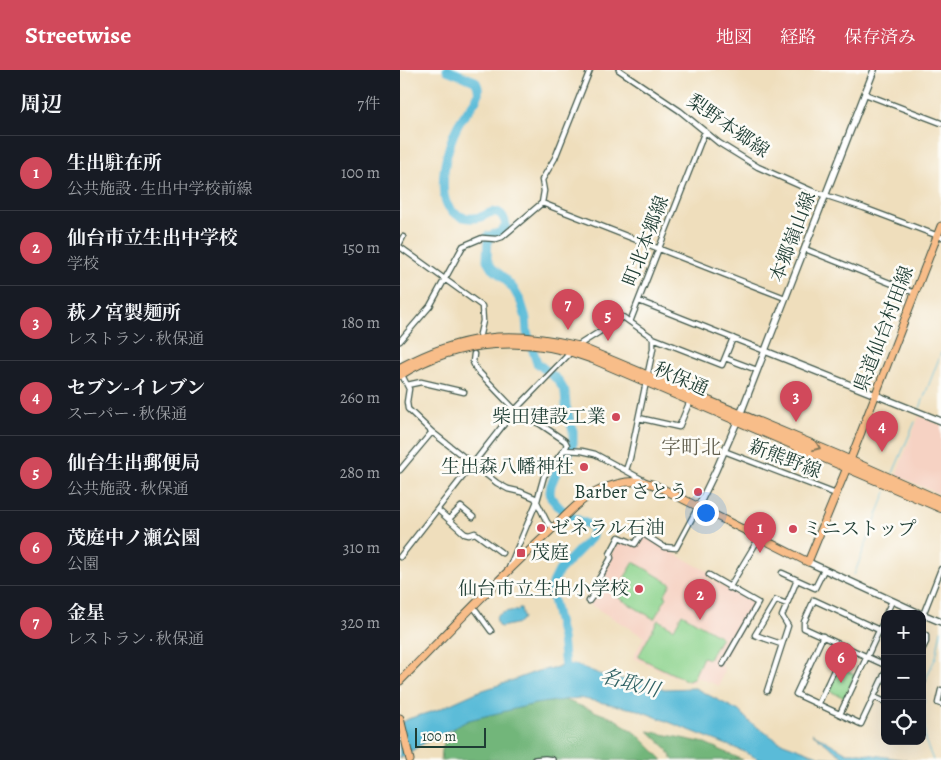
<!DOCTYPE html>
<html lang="ja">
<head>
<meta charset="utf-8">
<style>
	:root { --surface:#171b24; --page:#20242c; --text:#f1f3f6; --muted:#9ea1a6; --line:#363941; --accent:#d1495b }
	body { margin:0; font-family:Alegreya,"Noto Serif JP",serif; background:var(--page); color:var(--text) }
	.controls { position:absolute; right:15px; bottom:15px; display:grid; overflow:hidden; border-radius:10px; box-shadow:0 5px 20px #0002 }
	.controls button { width:45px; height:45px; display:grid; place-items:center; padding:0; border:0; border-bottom:1px solid var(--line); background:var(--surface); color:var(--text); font:25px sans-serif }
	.scale { position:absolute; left:15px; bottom:12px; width:71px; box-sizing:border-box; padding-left:5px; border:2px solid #1f3d34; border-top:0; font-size:14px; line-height:18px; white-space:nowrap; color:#1f3d34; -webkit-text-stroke:4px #fdfcf7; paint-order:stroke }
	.you { position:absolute; left:305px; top:442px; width:18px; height:18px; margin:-12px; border:4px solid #fff; border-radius:50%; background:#1a73e8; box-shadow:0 0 0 8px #1a73e833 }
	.badge { display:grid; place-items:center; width:32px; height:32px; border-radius:50%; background:var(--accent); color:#fff; font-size:16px; font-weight:700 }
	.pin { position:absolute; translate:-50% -41px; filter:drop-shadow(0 1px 2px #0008) }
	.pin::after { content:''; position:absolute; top:26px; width:18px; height:15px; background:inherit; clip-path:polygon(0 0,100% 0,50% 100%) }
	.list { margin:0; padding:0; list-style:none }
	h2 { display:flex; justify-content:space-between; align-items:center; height:65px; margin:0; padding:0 20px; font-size:21px }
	h2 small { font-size:16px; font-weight:400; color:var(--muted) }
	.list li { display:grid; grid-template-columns:32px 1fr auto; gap:15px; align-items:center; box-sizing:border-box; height:75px; padding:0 20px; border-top:1px solid var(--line) }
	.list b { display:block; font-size:19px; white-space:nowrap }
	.list p { margin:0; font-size:16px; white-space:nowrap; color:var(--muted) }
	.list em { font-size:16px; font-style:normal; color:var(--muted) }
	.icon { flex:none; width:28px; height:28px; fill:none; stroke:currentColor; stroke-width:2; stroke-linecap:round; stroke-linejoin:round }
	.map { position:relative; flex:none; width:541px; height:690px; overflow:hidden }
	header { display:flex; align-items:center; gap:30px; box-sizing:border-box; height:70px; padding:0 25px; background:var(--accent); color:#fff }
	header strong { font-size:24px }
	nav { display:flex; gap:28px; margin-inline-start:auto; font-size:18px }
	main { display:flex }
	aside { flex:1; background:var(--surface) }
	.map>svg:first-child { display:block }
	.built { fill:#f6d2c3 }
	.green { fill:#8ed48f; stroke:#568862 }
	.forest { fill:#72b67a; stroke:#487a57 }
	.water { fill:#5abbd8; stroke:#3c7c86 }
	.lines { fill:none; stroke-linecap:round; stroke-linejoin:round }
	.stream { stroke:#5abbd8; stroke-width:1 }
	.river { stroke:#5abbd8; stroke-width:9 }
	.minor-casing { stroke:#3e5548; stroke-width:7 }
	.tertiary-casing { stroke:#3e5548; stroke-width:8 }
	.primary-casing { stroke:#3e5548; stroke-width:9 }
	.trunk-casing { stroke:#3e5548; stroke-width:10 }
	.minor { stroke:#fff; stroke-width:4.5 }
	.tertiary { stroke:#fff; stroke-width:5.5 }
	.primary { stroke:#f8bd89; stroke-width:7 }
	.trunk { stroke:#f8bd89; stroke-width:8 }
	.oneway { stroke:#81775a }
	.poi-dot { fill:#d1495b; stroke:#fdfcf7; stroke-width:2 }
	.labels { text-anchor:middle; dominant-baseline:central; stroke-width:5; stroke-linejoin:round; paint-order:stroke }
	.street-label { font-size:19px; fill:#1f3d34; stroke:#fdfcf7 }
	.poi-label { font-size:19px; fill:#1f3d34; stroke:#fdfcf7; text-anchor:end }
	.neighbourhood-label { font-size:20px; fill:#625f4e; stroke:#fdfcf7 }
	.water-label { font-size:20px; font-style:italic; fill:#316365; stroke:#fdfcf7 }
</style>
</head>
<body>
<header>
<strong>Streetwise</strong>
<nav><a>地図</a><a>経路</a><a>保存済み</a></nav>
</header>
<main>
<aside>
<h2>周辺<small>7件</small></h2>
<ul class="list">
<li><span class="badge">1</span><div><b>生出駐在所</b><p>公共施設 · 生出中学校前線</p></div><em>100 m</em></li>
<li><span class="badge">2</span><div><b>仙台市立生出中学校</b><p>学校</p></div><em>150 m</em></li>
<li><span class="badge">3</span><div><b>萩ノ宮製麺所</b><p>レストラン · 秋保通</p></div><em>180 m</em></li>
<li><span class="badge">4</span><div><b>セブン-イレブン</b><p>スーパー · 秋保通</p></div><em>260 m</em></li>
<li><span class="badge">5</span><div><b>仙台生出郵便局</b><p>公共施設 · 秋保通</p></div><em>280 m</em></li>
<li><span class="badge">6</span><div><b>茂庭中ノ瀬公園</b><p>公園</p></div><em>310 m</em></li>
<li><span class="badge">7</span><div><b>金星</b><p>レストラン · 秋保通</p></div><em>320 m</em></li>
</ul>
</aside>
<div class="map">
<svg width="541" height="690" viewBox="0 0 541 690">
	<rect width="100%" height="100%" fill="#fdfcf7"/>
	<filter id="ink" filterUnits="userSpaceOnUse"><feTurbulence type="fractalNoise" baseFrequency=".02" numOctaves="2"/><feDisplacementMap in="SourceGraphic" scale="10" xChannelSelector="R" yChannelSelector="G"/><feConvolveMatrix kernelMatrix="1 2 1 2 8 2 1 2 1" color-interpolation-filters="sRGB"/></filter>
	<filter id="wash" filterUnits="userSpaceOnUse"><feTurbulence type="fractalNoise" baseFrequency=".0096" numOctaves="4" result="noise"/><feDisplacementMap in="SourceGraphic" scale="20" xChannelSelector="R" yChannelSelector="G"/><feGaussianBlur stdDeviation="1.12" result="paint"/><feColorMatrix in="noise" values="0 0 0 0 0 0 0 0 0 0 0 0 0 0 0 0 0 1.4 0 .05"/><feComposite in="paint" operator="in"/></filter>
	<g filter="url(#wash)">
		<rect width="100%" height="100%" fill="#efdebc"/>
		<path class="built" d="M519,346l22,9v70l-45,-20z
			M245,467l65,36 -2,4 32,19 2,-2 14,9 -35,61 3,5 -5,17 -19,-8h-4l-2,4 -5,1 -56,-25 11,-21 -55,-33 12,-17 -4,-4 22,-45 16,8 6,-8z"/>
		<path class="green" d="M234,492l37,22 -7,11 3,2 -13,22 -40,-24z
			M282,544l39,23 -12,22 -6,-2 -10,22 -5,2 -50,-24 20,-37 16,9z
			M438,597l17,8 -10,23 -18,-8z"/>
		<path class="forest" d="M141,621l74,28 23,16 25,25h-222c1,-36 30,-45 58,-55 14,-4 28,-9 42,-14z
			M248,661l57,12 38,17h-70l-7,-12z"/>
		<path class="water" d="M119,538h2l2,10 -4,5 -18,4 -3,-1 -2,-9c6,-5 14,-7 22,-6z
			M174,594l31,12 34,6 26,7 30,-1 44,23 12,12 27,18 43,16 23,1 -32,-25 35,20h13l46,7h-146l-15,-8 -107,-42 -59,-12 -44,6 -66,16 -50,26 -19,13v-35l8,-5 29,-9 40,-18 31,-10 30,-11z"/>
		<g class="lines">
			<path class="stream" d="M520,338l21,-55
				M493,403l22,-51
				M454,505l32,-83
				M533,690l-8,-20 -1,-52 3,-12 9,-19 5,-27"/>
			<path class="river" d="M47,0l28,11c3,4 4,9 3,14 -3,9 -10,15 -15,22 -14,20 -22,54 -19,78 3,19 19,26 37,22 5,-2 9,-6 15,-5 7,1 9,8 10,14l-5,6 -13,4 -1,24 5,8 11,9 10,11 8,14 5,16 1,14 10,31 21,17 7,12 1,14 7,25v12l-5,12 -12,18 -5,12 -1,7 1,6 9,10 13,10 17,7 4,4 -3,9 -32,33 -7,14v10l10,43 4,39"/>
		</g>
	</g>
	<g filter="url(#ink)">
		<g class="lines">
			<g class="minor-casing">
				<path id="minor" d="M219,0l61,41 39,32 39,24 54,24 52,17 77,29
					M465,24l76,29
					M142,133l243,95
					M0,173l3,-6
					M0,177l82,59 1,15 -3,13
					M405,179l110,44
					M239,231l126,50
					M253,268l69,27 11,-27
					M0,271l30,-35 33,-60 19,-8 14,1 6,-2 40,-34 2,-12 -2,-11 13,-22 35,-88
					M177,276l46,-29 7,5
					M74,284l-1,8 3,7 39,41 11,8 14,6 25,17 2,4 -3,5
					M325,288l32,12
					M7,315l14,-3 43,10
					M239,348l40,9 11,-26
					M32,362l65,51 11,6 13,3 14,6 12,24 6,7
					M324,381l112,43
					M0,400l32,-38 -24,-23 -1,-7 2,-13 -8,-16
					M226,400l4,-12 23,-109v-11l-23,-16 75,-191
					M38,440l27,24 4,1 6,-2 27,20
					M49,449l12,-12 12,10
					M0,487l115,-147 56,-58
					M109,498l28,-67 7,-25 20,-26 18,1 13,3 50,27
					M382,503l33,15 9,-18
					M309,505l49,28 -35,61
					M329,518l30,-50
					M189,531l10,-14 -3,-3 15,-26 -1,-4 9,-17 16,7 7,-11 22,14 12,1 22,-41
					M73,536l18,25
					M486,544l6,-13
					M523,545l18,-46
					M479,560l-65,-30 -10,22v6l81,37
					M522,563l4,2v7l-4,8
					M423,566l-27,58 65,30 24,-51
					M381,574l-26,-9 21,-35 11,4
					M522,612h1
					M541,620l-3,13 3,1
					M367,621l21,-65 -6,-10 15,-36
					M474,627l11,5
					M418,635l27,-59
					M440,644l45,-96"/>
			</g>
			<g class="tertiary-casing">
				<path id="tertiary" d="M365,281l176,70
					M298,437l18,-37 24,-55 134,-345
					M408,492l113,52
					M522,544l19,8
					M135,690l10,-1 7,1"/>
			</g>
			<g class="primary-casing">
				<path id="primary" d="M0,611c48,-49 95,-99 146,-146 16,-15 32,-35 52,-44 19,-9 40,-13 59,-5l151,76 45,-109 88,-227
					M0,648l10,42"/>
			</g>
			<g class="trunk-casing">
				<path id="trunk" d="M0,298c61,-33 110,-38 177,-22l263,110 101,45
					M0,305c58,-37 130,-40 193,-16l348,149"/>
			</g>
			<use href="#minor" class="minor"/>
			<use href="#tertiary" class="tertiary"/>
			<use href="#primary" class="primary"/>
			<use href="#trunk" class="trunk"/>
		</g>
		<defs><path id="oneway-chevron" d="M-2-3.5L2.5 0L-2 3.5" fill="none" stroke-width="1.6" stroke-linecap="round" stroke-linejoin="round" transform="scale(1.25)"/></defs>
		<use class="oneway" href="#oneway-chevron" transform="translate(417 377) rotate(22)"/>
	</g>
	<g class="poi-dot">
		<circle cx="216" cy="347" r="5"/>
		<circle cx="184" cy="397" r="5"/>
		<circle cx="298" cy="422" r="5"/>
		<circle cx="141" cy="458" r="5"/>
		<circle cx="393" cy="459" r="5"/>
		<rect x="116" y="478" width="10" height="10" rx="2.5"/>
		<circle cx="239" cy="519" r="5"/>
	</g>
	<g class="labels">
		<g class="street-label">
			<text transform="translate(328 56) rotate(35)">梨野本郷線</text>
			<text transform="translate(393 167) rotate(-69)">本郷嶺山線</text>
			<text transform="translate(246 171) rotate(-69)">町北本郷線</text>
			<text transform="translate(484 259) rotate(-69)">県道仙台村田線</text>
			<text transform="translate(281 309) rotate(23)">秋保通</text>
			<text transform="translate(385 389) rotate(21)">新熊野線</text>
		</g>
		<g class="poi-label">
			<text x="206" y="347">柴田建設工業</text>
			<text x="174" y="397">生出森八幡神社</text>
			<text x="288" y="422">Barber さとう</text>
			<text x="151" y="458" text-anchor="start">ゼネラル石油</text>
			<text x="403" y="459" text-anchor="start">ミニストップ</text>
			<text x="131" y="483" text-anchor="start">茂庭</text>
			<text x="229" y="519">仙台市立生出小学校</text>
		</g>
		<g class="neighbourhood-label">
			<text x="291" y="377">字町北</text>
		</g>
		<g class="water-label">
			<text transform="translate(230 613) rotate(15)">名取川</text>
		</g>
	</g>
</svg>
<div class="controls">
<button>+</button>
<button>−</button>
<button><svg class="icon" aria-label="locate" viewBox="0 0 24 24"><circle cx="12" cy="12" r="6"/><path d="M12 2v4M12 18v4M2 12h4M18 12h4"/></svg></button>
</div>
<div class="scale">100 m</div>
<div class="you"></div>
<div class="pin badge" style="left:360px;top:483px">1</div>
<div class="pin badge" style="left:300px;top:550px">2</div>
<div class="pin badge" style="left:396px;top:352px">3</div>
<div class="pin badge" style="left:482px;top:382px">4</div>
<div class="pin badge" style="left:208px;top:271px">5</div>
<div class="pin badge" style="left:441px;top:613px">6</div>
<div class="pin badge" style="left:168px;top:260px">7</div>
</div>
</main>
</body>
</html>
